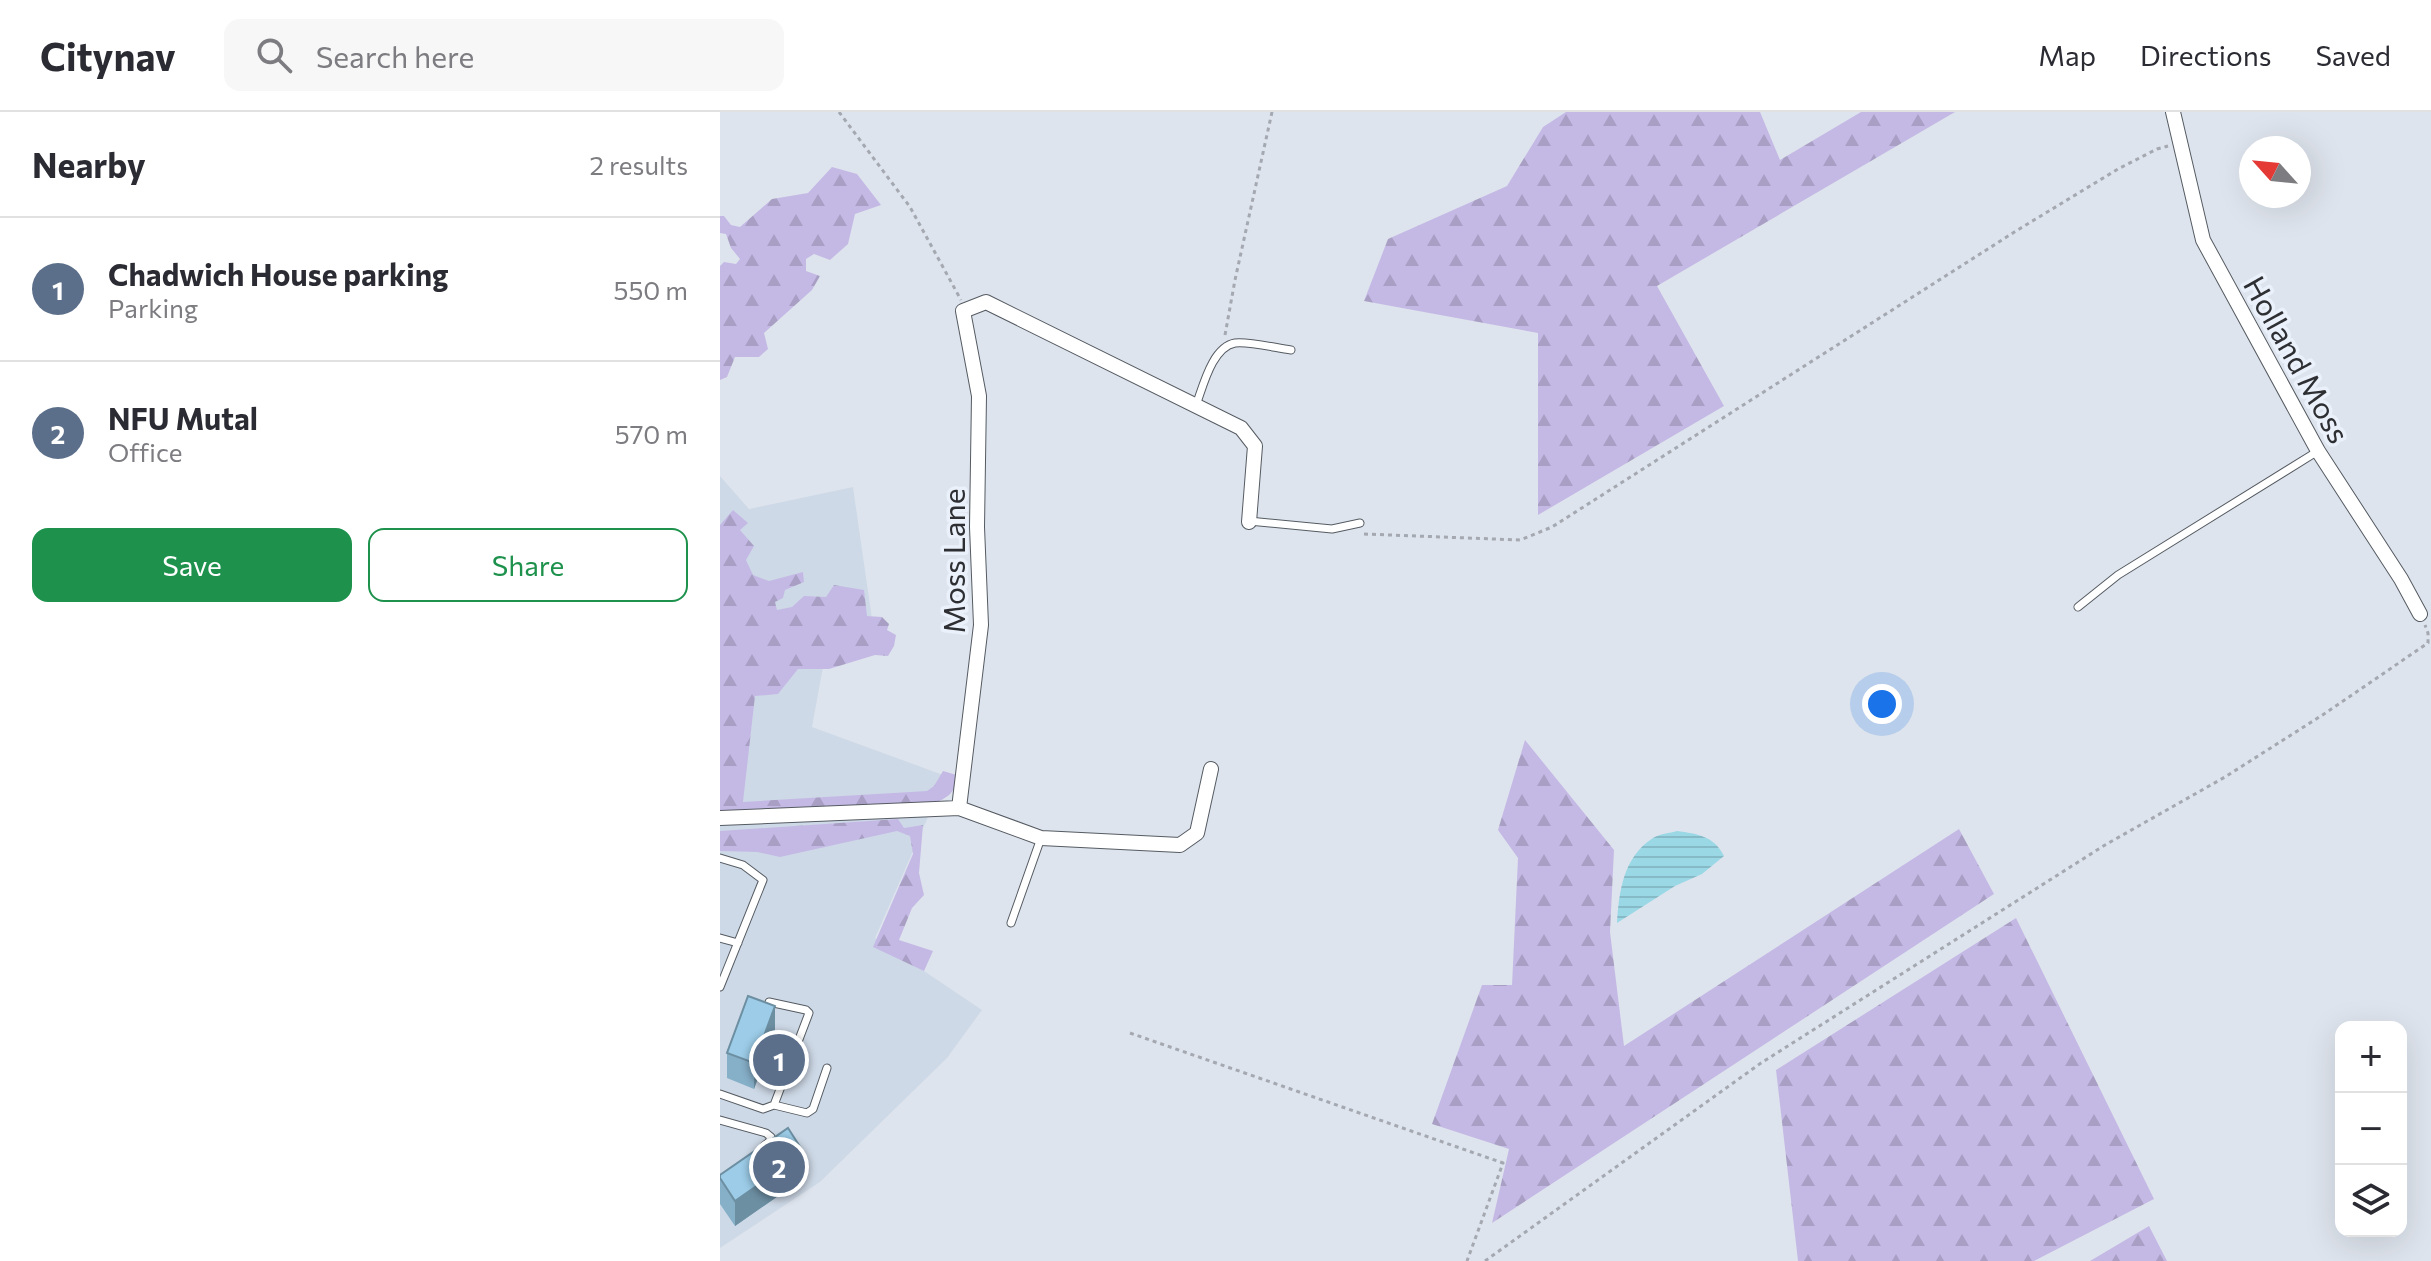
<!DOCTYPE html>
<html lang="en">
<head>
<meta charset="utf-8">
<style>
	:root { --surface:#fff; --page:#f7f7f7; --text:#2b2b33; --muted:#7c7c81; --line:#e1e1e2; --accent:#1e924d }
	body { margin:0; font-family:Commissioner,sans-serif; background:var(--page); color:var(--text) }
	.controls { position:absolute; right:24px; bottom:24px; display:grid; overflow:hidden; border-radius:16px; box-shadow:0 8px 32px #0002 }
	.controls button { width:72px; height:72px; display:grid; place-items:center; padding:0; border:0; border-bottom:2px solid var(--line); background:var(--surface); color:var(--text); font:40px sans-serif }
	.compass { position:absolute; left:1519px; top:24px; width:72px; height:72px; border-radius:50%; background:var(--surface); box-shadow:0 8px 32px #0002; rotate:297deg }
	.you { position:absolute; left:1162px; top:592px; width:28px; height:28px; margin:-20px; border:6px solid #fff; border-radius:50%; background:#1a73e8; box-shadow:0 0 0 12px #1a73e833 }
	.badge { display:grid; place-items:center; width:52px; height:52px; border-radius:50%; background:var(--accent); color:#fff; font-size:26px; font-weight:700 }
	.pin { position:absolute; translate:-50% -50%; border:4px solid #fff; box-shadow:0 2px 8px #0006 }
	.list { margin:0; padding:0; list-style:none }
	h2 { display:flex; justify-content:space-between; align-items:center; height:104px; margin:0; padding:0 32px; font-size:34px }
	h2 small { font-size:26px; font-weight:400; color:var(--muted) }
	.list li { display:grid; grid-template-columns:52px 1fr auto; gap:24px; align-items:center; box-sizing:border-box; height:144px; padding:0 32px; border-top:2px solid var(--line) }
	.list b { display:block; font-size:30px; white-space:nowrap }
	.list p { margin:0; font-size:26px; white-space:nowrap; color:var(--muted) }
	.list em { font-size:26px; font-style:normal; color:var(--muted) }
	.actions { display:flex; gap:16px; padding:24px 32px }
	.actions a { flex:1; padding:18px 0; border:2px solid var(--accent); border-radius:16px; text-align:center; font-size:28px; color:var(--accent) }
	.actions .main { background:var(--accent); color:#fff }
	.icon { flex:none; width:44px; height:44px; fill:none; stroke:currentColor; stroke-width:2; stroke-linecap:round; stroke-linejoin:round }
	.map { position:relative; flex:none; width:1711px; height:1149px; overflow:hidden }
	header { display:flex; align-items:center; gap:48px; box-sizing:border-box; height:112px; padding:0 40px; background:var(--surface); border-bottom:2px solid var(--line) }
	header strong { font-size:38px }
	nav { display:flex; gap:44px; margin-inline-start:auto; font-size:28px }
	.search { width:560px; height:72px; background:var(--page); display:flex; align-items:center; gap:20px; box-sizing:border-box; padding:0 28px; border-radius:16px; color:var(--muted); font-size:30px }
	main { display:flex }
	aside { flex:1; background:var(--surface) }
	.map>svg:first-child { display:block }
	.built { fill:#ced9e7 }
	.forest { fill:url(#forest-firs) }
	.water { fill:url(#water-rules) }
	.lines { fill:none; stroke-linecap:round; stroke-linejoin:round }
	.lane-casing { stroke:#555b62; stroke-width:9 }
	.street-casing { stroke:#555b62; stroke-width:16 }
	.path { stroke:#a4a8b0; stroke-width:3; stroke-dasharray:4 4; stroke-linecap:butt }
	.lane { stroke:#fff; stroke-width:7 }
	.street { stroke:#fff; stroke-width:14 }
	.wall { fill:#86afc8 }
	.shaded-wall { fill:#6d8fa2 }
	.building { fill:#9ccce8; stroke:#6d8fa2; stroke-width:2 }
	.labels { text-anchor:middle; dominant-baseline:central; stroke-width:7; stroke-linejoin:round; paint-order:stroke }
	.street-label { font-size:30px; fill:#2d2f33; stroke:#ebf1fa }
</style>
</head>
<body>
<header>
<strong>Citynav</strong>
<div class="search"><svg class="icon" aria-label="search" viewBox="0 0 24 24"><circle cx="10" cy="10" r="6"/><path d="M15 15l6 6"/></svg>Search here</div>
<nav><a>Map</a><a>Directions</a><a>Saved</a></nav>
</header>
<main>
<aside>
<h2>Nearby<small>2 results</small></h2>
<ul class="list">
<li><span class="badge" style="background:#5c6f8a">1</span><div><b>Chadwich House parking</b><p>Parking</p></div><em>550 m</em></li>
<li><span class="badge" style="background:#5c6f8a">2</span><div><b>NFU Mutal</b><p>Office</p></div><em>570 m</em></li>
</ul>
<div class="actions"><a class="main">Save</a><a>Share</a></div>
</aside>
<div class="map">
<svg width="1711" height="1149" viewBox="0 0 1711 1149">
	<defs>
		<pattern id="forest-firs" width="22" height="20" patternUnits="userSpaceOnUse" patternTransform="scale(2)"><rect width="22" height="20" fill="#c4b9e5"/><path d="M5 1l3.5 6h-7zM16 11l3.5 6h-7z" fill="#a99fc5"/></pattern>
		<pattern id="water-rules" width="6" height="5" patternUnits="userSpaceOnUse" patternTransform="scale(2)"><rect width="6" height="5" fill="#9bd8e6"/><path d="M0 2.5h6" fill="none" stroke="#86bac6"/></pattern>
	</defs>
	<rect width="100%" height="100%" fill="#dee4ed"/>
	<path class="built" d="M0,364l29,33 104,-22 23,160 -53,20 -11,60 134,49 -71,162 107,72 -35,48 -127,124 -100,66z"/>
	<path class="forest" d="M846,0h194l20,48 81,-48h94l-298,174 67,120 -186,109v-182l-174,-32 24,-62 119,-53 36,-59z
		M112,55l25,7 24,31 -26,9 -7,30 -18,16 -16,-6 -8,5v12l14,5 -8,14 -48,43 4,16 -9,8h-24l-8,20 -7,3v-114l4,-4 12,2 4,-5 -9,-11 -5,-14 -6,-1v-17h4l7,9 9,2 32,-28 36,-6z
		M13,398l15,13 -8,7 14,16 -8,14 7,15 16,6 34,-9 1,10 -19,8 -2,8 -8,4 2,8 15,-3 12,-11 22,1 8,-12 30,5 3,26 15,1 7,7 -2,6 9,5 -2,11 -6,10 -13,-1 -46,14h-31l-20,25 -23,2 -12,106 184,-11 7,-5 9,-15 17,5c-6,17 -13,24 -31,28l-209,15v-294z
		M805,628l89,110 -4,82 14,114 335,-217 35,65 -502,329 17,-74 -77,-25 50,-139h30l6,-127 -20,-28z
		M178,707l6,9 19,-3 -4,48 5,22 -12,13 -13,32 34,11 -9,20 -51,-24 40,-93 -3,-18 -13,-5 -117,26 -23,-5 -37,-1v-20z
		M1296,806l138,281 -120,62h-236l-22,-191z
		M1429,1114l18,35h-77z"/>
	<path class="water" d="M957,719c21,3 37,5 47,25l-22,18 -27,12 -58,37c2,-31 6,-66 36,-85 6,-4 17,-5 24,-7z"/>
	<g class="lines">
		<g class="lane-casing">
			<path id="lane" d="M476,293c7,-18 16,-58 39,-62 13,-2 41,5 56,7
				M529,409l83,8 28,-6
				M1358,495l40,-32 200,-124
				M0,746l23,7 20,15 -43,107
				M291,811l30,-85
				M0,826l18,5
				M0,982l43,15 11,-4 35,-92 -3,-3 -37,-8
				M54,993l33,8 6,-4 14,-41
				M0,1008l46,13 5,4 -2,5 -5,4"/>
		</g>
		<g class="street-casing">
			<path id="street" d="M1453,0l30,128 115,211 83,128 19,35
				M239,696l82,30 139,7 17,-12 14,-64
				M0,706l239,-10 22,-183 -4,-98 2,-131 -16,-85 23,-9 255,126 14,18 -6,76"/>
		</g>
		<path class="path" d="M119,0l71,95 51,93
			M505,223l10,-55 37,-168
			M644,422l156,6 32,-13 464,-296 102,-62 39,-20 11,-3
			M410,921l373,130 -36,98
			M765,1149l276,-198 344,-218 120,-68 99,-63 104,-71v-10l-3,-8"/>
		<use href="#lane" class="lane"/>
		<use href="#street" class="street"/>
	</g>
	<path class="wall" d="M55,919l-21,58 -27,-11v-25z
		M0,1063l84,3 -69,48 -15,-22z"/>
	<path class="shaded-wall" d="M55,894v25l-21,58v-26z
		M84,1041v25l-69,48v-25z"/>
	<path class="building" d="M28,884l27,10 -21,57 -27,-10z
		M68,1016l16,25 -69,48 -15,-23v-3z"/>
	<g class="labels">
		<g class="street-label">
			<text transform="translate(1578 247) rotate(61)">Holland Moss</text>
			<text transform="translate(232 449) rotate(-90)">Moss Lane</text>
		</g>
	</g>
</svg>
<div class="controls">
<button>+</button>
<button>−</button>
<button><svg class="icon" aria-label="layers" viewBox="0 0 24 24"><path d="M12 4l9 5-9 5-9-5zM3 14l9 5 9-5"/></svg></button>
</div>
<svg class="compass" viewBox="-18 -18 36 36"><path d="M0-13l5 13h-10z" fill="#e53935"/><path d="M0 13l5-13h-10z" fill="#7c7c81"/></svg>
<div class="you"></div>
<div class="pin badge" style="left:59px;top:948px;background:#5c6f8a">1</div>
<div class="pin badge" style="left:59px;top:1055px;background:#5c6f8a">2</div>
</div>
</main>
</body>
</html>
